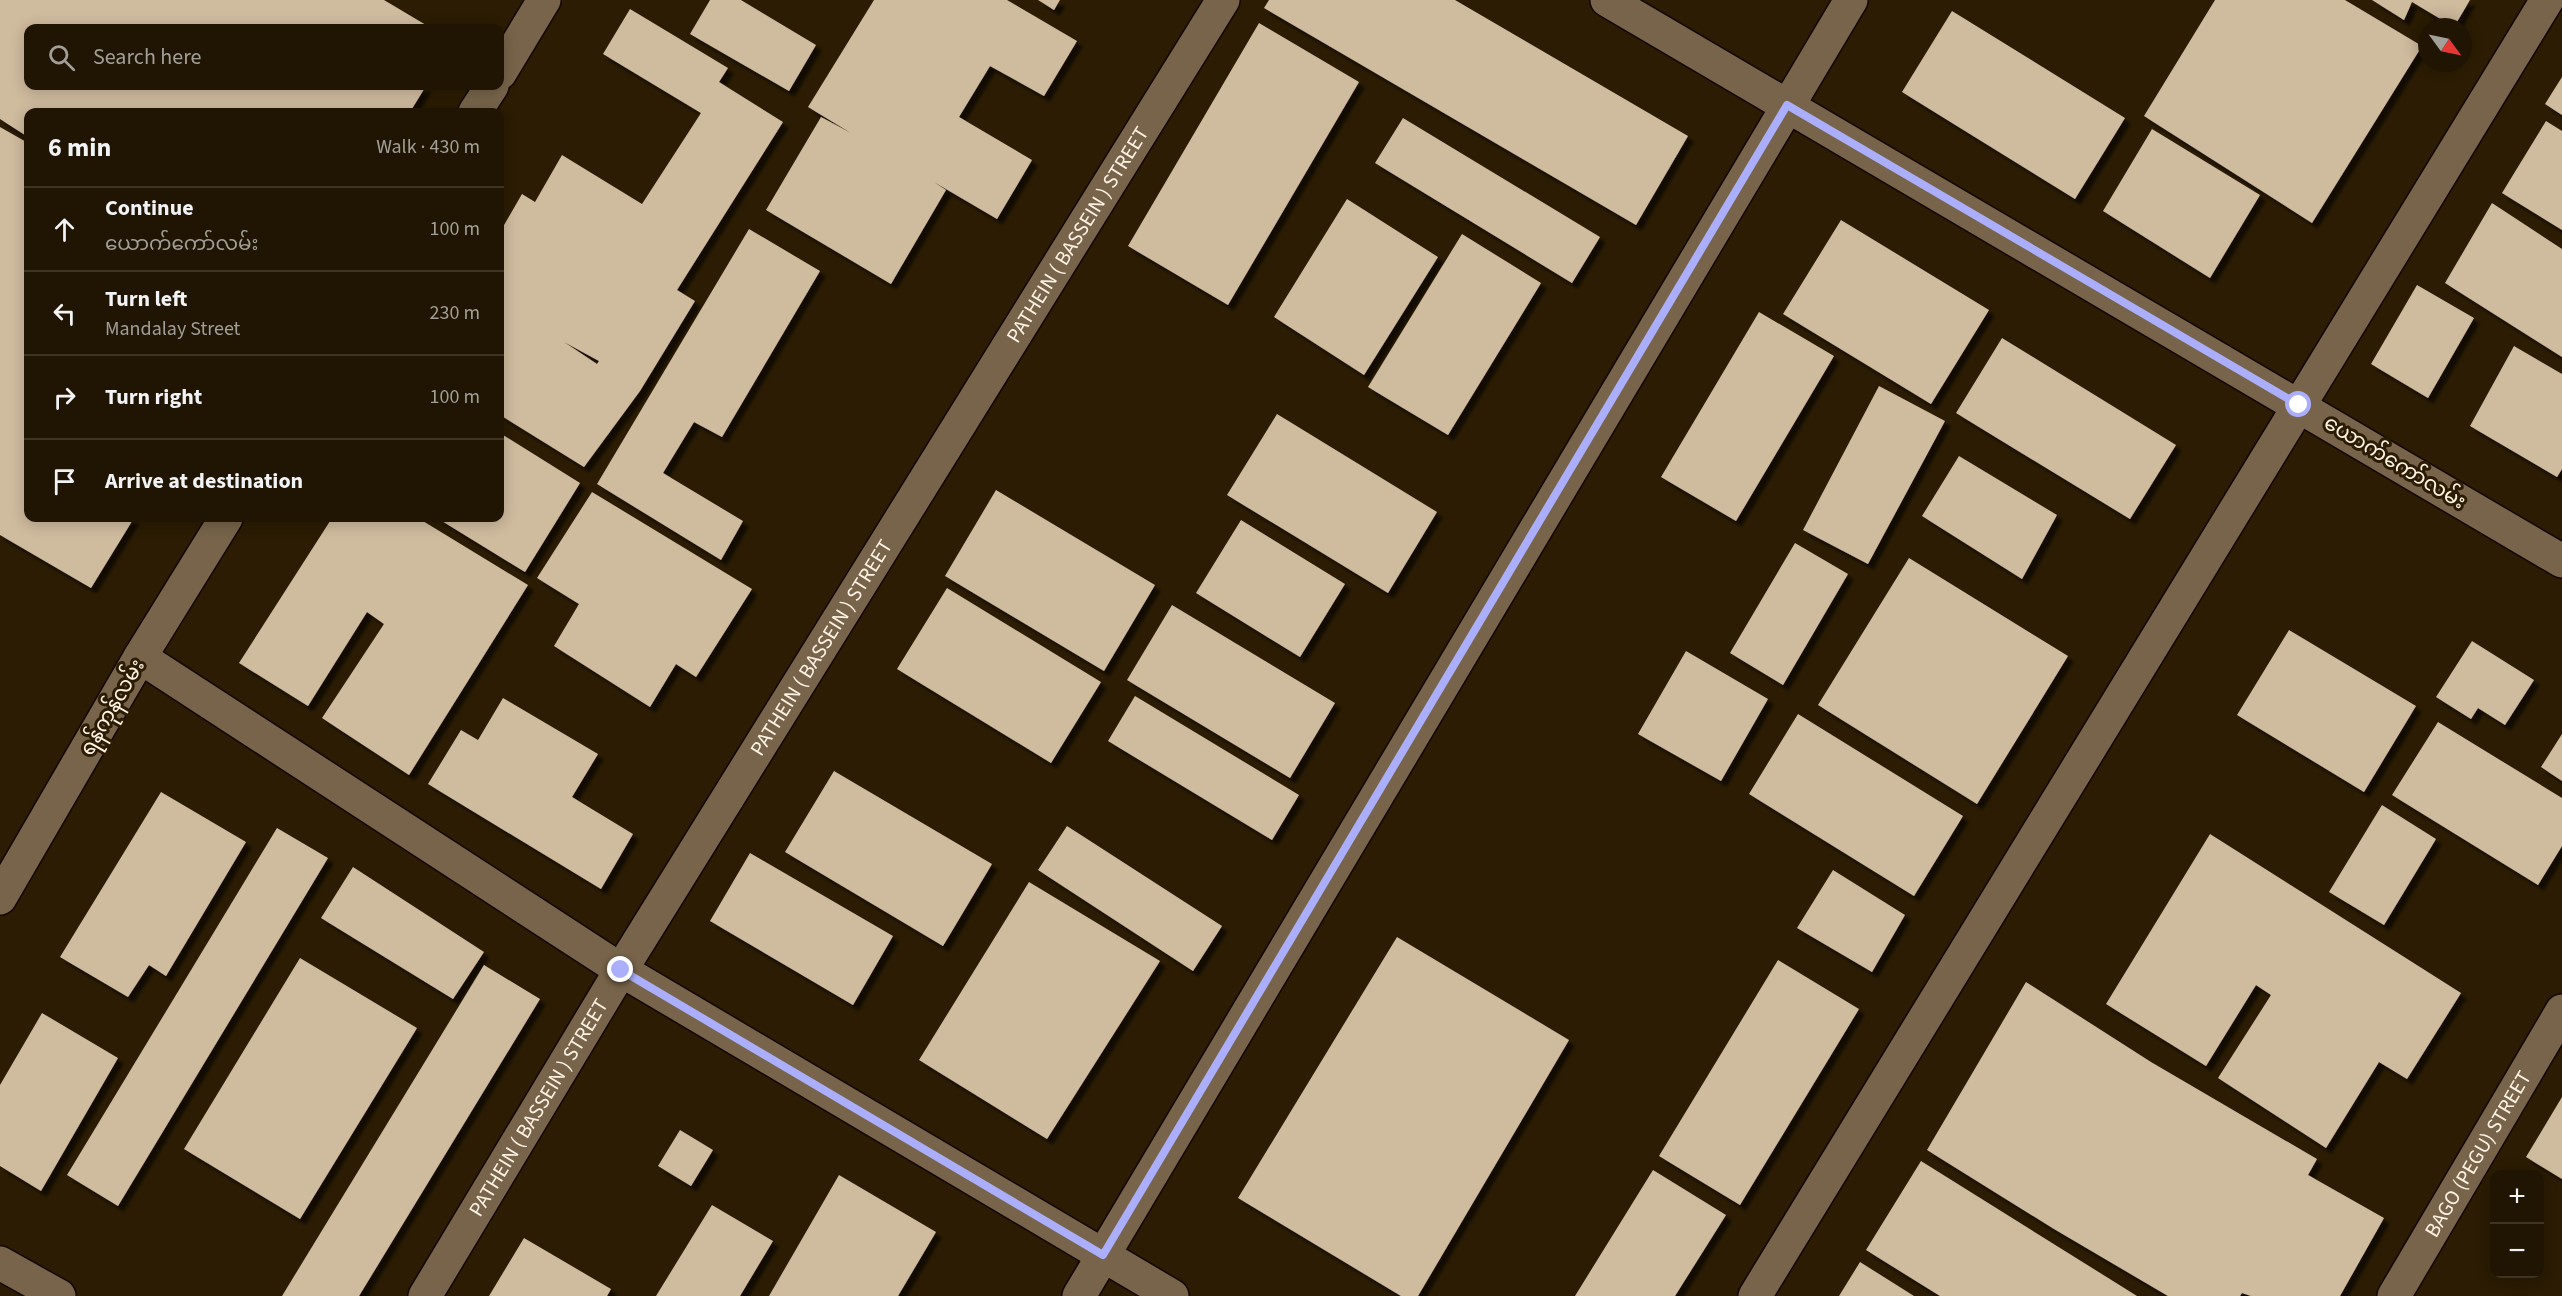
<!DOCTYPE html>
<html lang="en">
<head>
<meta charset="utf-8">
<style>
	:root { --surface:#201502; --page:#2d2211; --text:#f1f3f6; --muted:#a29f99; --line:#3d3424 }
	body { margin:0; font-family:"Source Sans 3","Noto Sans Myanmar",sans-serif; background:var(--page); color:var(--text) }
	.controls { position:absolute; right:18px; bottom:18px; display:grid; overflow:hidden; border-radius:12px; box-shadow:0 3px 15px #0003 }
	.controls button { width:54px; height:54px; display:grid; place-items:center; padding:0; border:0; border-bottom:2px solid var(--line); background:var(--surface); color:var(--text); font:30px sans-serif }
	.compass { position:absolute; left:2418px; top:18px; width:54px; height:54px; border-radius:50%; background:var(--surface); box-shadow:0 3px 15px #0003; rotate:123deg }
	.stop { position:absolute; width:18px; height:18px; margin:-14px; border:4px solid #abaffb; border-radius:50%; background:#fff }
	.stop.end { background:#abaffb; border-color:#fff; box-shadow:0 2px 6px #0008 }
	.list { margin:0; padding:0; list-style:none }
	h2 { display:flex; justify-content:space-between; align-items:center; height:78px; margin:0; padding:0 24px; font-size:26px }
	h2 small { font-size:20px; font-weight:400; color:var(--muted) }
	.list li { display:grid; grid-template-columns:39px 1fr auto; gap:18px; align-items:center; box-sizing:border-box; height:84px; padding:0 24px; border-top:2px solid var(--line) }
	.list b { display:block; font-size:22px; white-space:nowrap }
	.list p { margin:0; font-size:20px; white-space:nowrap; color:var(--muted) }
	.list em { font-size:20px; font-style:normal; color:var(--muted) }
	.icon { flex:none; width:33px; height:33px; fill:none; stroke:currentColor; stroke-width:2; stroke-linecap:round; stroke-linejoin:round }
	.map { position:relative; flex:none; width:2562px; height:1296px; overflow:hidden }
	.search { position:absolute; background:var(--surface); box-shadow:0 3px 15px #0003; left:24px; top:24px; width:480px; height:66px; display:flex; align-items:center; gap:15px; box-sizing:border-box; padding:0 21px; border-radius:12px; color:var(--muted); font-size:22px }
	.panel { position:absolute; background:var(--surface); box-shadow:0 3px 15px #0003; left:24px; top:108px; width:480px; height:414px; border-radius:12px }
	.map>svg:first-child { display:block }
	.building { fill:#cfbb9e; fill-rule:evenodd; filter:url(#shadow) }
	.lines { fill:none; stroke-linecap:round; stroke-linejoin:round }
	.street-casing { stroke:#130600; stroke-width:36 }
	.secondary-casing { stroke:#130600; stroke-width:36 }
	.street { stroke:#77644a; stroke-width:33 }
	.secondary { stroke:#77644a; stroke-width:33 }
	.route { stroke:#abaffb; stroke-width:8 }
	.labels { text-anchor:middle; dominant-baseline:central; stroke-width:6; stroke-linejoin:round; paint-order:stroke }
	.street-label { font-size:21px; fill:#fef3e4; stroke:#2b1c03 }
</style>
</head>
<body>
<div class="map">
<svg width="2562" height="1296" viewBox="0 0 2562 1296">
	<defs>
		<filter id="shadow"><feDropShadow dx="5.5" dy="5.5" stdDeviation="1.5" flood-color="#0009"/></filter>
	</defs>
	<rect width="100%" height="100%" fill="#2b1c03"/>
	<path class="building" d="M0,0h384l47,28h-403v58h398l-16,26h-382v25l-28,-18z
		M710,0h31l75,45 -27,46 -99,-57z
		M874,0h133l70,41 -33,55 -54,-30 -31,51 73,43 -35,59 -63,-37 12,8 -55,94 -125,-74 55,-93 30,16 -43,-26z
		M1038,0h22l-6,10z
		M1269,0h186l233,136 -52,89 -372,-217z
		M2215,0h130l77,46 -110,177 -168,-107z
		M2372,0h98l-16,27 -42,-25 -8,18z
		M630,9l98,59 -9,14 64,40 -106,168 18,11 -55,90 -56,76 -84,-52v-183l22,-38 13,8 27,-47 80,49 59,-91 -98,-59zM564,342l35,19 -2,3z
		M1952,11l173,107 -50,81 -173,-107z
		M1259,23l100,59 -131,223 -100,-59z
		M2562,77v38l-17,-11z
		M1403,118l197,119 -28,46 -197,-120z
		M2546,121l16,10v99l-60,-37z
		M0,127l28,16v375h106l-43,70 -91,-53z
		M2152,129l108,66 -50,83 -107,-67z
		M1347,199l91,58 -74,118 -90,-58z
		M2492,203l70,46v108l-117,-74z
		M1841,220l148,90 -58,94 -148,-90z
		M749,229l71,42 -98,166 -28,-15 -31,51 80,48 -22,39 -124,-76z
		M1462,234l79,49 -93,152 -80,-48z
		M2417,285l57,33 -46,80 -57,-34z
		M1759,312l75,44 -98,165 -75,-44z
		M2002,338l174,107 -46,74 -174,-106z
		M2514,346l48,28v95l-5,8 -87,-51z
		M1879,386l66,35 -77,143 -65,-34z
		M1277,414l160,98 -49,81 -161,-98z
		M500,433l80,50 -55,89 -88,-54h63z
		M1959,456l98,59 -35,64 -100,-63z
		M996,490l159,95 -51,86 -159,-95z
		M592,492l160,97 -56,88 -20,-13 -26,43 -96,-61 25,-42 -42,-26z
		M332,518h86l110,67 -119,190 -87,-57 62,-94 -17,-12 -59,94 -69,-43z
		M1241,520l104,64 -45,73 -104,-64z
		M1795,543l53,31 -65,111 -53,-32z
		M1909,558l159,98 -91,148 -159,-99z
		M947,588l154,94 -50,81 -154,-94z
		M1172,605l163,98 -45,75 -163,-98z
		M2289,630l127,76 -52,86 -127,-77z
		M2472,641l62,39 -29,45 -27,-17 -7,11 -35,-22z
		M1686,651l82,48 -47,82 -83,-47z
		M1135,696l164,99 -27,45 -164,-99z
		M503,698l95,56 -26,43 61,37 -32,55 -173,-105 33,-54 17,10z
		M1798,714l165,102 -49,80 -165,-102z
		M2438,722l124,76v48l-24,39 -146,-90z
		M2562,734v47l-21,-14z
		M834,771l158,93 -49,82 -158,-94z
		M161,792l85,50 -80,134 -17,-11 -21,32 -68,-40z
		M2382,805l54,34 -52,86 -55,-33z
		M1067,826l155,100 -29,45 -155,-101z
		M277,828l51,30 -210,348 -51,-31z
		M2210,834l251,159 -54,86 -28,-17 -53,86 -108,-70 53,-83 -15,-10 -50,81 -100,-62z
		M750,853l143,83 -40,69 -143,-84z
		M353,867l131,85 -31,47 -132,-81z
		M1833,870l72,45 -33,57 -75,-44z
		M1029,882l131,79 -113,178 -128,-79z
		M1397,937l172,103 -151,256h-17l-163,-98z
		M300,958l117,70 -117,191 -116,-70z
		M1778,960l81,49 -119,196 -81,-49z
		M484,965l56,34 -181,297h-77z
		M2026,982l125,80 166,97 -9,16 76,43 -44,78h-89l-9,-3 -2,3h-72l-114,-67 -127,-79z
		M42,1013l76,45 -77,133 -41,-25v-81z
		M2562,1097v82l-36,-22z
		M680,1130l33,20 -22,36 -33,-20z
		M1921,1161l216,135h-197l-74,-46z
		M1653,1170l73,45 -51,81h-100z
		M839,1175l97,57 -38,64h-129z
		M712,1205l61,36 -33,55h-84z
		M524,1238l87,51 -4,7h-118z
		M1860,1262l54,34h-75z"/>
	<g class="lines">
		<g class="street-casing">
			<g id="street">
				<path d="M1607,0l955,561"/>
				<path d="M500,73l44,-73"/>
				<path d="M475,112l17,-26"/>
				<path d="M140,657l481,313 551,326"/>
				<path d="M0,898l140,-241 86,-139"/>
				<path id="s1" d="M425,1296l196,-326 602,-970"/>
				<path d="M1079,1296l772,-1296"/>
				<path d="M1755,1296l792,-1296"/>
				<path id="s2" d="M2394,1296l168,-285"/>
			</g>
		</g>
		<g class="secondary-casing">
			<path id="secondary" d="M0,1263l59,33"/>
		</g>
		<use href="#street" class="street"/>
		<use href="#secondary" class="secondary"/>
	</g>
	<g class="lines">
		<path class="route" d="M621,970l482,285 684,-1150 512,300"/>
	</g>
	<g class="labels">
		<g class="street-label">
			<text stroke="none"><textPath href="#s1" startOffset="1246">PATHEIN ( BASSEIN ) STREET</textPath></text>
			<text transform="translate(2395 462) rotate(31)">ယောက်ကော်လမ်း</text>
			<text stroke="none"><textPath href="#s1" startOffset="760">PATHEIN ( BASSEIN ) STREET</textPath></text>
			<text transform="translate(112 707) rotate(-60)">ရန်ကုန်လမ်း</text>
			<text stroke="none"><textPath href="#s1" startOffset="220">PATHEIN ( BASSEIN ) STREET</textPath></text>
			<text stroke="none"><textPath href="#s2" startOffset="165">BAGO (PEGU) STREET</textPath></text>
		</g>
	</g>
</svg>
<div class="controls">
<button>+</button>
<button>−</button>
</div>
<svg class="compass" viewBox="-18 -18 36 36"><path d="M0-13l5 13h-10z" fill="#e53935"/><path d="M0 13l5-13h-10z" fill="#a29f99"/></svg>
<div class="stop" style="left:2299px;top:405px"></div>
<div class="stop end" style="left:621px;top:970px"></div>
<div class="search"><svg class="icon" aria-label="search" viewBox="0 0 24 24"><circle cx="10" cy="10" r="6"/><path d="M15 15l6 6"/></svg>Search here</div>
<section class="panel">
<h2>6 min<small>Walk · 430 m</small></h2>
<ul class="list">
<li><svg class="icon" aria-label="ahead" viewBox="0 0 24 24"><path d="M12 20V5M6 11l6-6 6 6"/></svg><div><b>Continue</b><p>ယောက်ကော်လမ်း</p></div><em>100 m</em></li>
<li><svg class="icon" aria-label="left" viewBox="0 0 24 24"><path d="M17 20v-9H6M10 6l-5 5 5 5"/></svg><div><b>Turn left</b><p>Mandalay Street</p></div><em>230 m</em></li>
<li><svg class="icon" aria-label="right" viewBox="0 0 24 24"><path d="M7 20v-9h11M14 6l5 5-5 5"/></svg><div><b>Turn right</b></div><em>100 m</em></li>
<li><svg class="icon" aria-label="arrive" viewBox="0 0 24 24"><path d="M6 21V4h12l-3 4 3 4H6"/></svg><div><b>Arrive at destination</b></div></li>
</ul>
</section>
</div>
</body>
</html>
